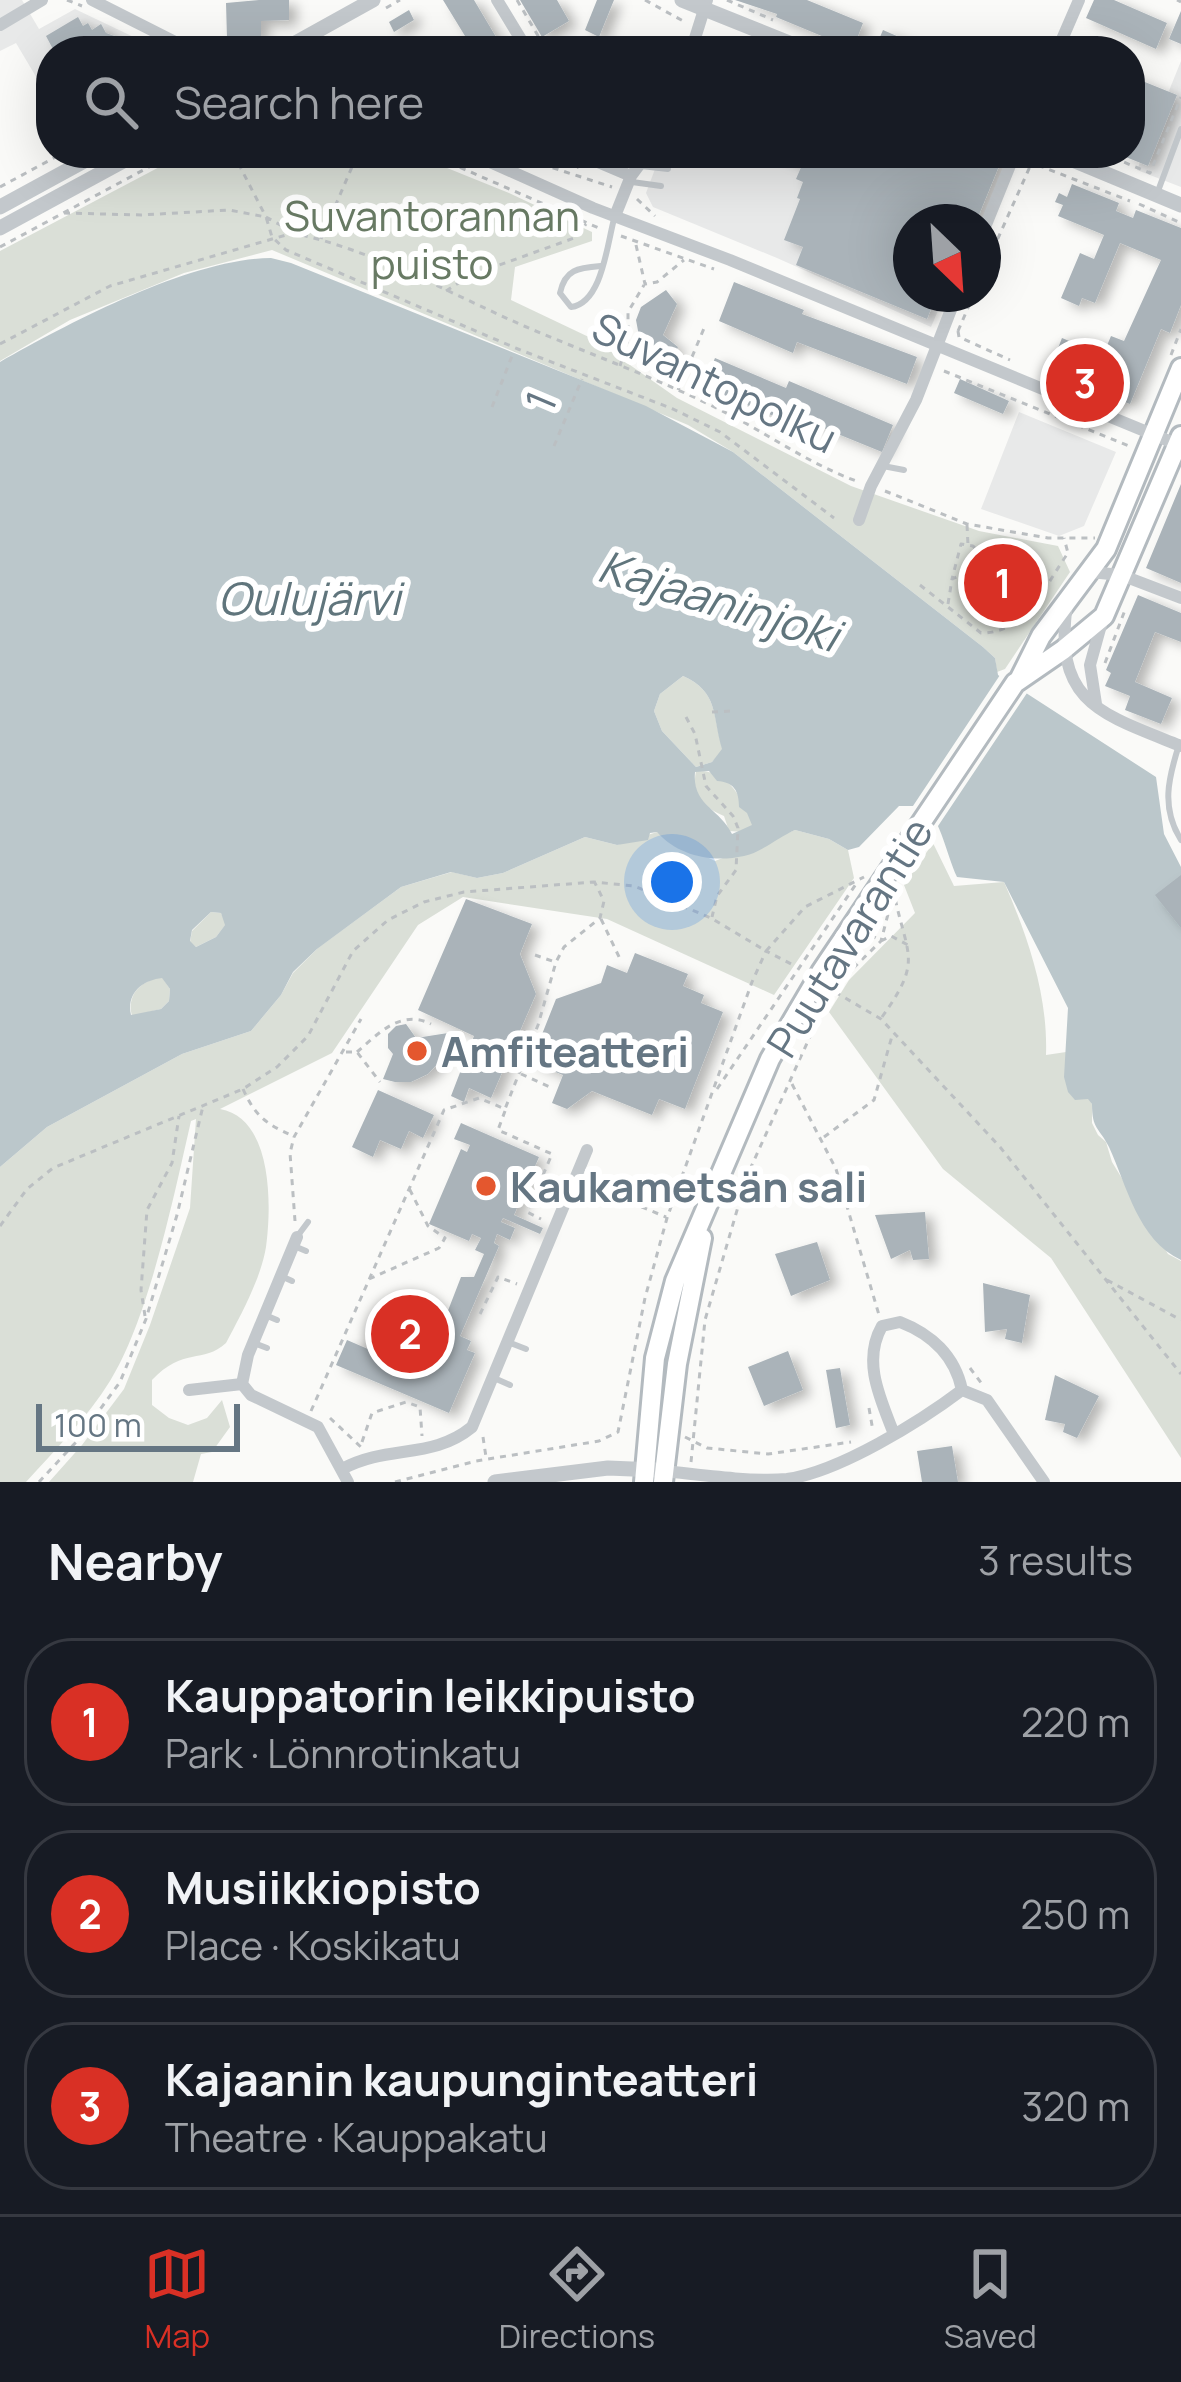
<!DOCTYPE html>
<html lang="en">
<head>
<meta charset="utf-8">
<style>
	:root { --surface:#171b24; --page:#242831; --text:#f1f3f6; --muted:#9ea1a6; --line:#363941; --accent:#d93025 }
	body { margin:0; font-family:Manrope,sans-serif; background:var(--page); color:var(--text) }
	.compass { position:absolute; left:893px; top:204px; width:108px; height:108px; border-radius:50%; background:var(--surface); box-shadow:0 12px 48px #0002; rotate:155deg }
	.scale { position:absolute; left:36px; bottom:30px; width:204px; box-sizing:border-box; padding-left:12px; border:6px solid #657683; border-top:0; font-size:33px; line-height:42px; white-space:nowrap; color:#657683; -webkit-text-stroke:9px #fff; paint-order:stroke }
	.you { position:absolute; left:672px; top:882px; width:42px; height:42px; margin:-30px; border:9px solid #fff; border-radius:50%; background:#1a73e8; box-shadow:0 0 0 18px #1a73e833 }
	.badge { display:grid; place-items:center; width:78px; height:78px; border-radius:50%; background:var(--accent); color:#fff; font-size:39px; font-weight:700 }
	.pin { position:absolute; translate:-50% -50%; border:6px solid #fff; box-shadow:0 3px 12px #0006 }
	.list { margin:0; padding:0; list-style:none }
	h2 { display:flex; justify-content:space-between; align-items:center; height:156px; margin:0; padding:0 48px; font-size:51px }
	h2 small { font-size:39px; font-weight:400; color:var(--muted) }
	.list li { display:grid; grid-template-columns:78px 1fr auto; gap:36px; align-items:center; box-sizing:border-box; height:168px; margin:0 24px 24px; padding:0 24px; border:3px solid var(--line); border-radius:48px }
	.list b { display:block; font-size:45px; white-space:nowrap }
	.list p { margin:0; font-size:39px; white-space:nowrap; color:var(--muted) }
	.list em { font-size:39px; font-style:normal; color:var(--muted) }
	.icon { flex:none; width:66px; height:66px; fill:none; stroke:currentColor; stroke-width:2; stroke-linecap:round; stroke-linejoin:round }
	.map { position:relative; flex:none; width:1181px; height:1482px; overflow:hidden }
	.search { position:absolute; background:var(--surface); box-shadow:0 12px 48px #0002; left:36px; right:36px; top:36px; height:132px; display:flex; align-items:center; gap:30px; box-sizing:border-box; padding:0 42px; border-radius:48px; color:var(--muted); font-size:45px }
	.sheet { height:732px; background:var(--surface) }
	nav { display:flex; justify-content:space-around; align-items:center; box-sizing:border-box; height:168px; border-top:3px solid var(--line); background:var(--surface); font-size:33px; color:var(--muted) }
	nav a { display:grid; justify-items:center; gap:6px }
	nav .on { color:var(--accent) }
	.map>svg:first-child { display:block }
	.built { fill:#e8e9e9 }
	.green { fill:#dadfd7 }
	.water { fill:#bbc7cb; fill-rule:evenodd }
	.pier { fill:#fafaf8 }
	.building { fill:#aab3b9; filter:url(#shadow) }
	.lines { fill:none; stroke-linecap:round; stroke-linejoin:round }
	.secondary-casing { stroke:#b3babf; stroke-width:24 }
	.path { stroke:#bbbfc2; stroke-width:3; stroke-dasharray:6 6; stroke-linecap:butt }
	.service { stroke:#c3c8cc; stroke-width:6 }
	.minor { stroke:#c3c8cc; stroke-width:12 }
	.tertiary { stroke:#c3c8cc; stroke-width:15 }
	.secondary { stroke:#fff; stroke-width:18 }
	.poi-dot { fill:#e4572e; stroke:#fff; stroke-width:4.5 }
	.labels { text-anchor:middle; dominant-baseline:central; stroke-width:12; stroke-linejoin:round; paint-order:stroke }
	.park-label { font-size:42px; fill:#687a64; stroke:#fff }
	.street-label { font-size:42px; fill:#657683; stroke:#fff }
	.poi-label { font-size:42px; font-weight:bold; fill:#657683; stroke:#fff; text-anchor:start }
	.water-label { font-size:45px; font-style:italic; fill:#60757c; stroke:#fff }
</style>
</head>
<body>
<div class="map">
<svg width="1181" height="1482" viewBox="0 0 1181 1482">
	<defs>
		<filter id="shadow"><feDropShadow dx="8" dy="5" stdDeviation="6" flood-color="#0004"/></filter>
	</defs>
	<rect width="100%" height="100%" fill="#fafaf8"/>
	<path class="built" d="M0,0h22l17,29 36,-20 88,42h-112v51l-35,-59 -16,8z
		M1181,61v126l-44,-17z
		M661,153h325l-75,69v72h34l-14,33 -154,-69 -124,-51 -7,-14z
		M1019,412l97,40 -32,74 -25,10 -78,-27z"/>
	<path class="green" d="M186,153h224l99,40 83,39v9l-77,26 -4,33 82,39 84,59 174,88 128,45 79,15 12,26 -65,97 -8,3 -2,-14 -12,-11 -250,-195 -45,-27 -416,-175 -88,23 -114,47 -70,41v-110z
		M683,676c36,16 29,39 40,74l-11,12 -16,5 -34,-36 -8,-20 6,-17z
		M696,771c32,-2 47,28 57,54l-9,7 -15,-1 -5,-15c-21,-9 -33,-21 -28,-45z
		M795,830l34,9 19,11 6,28 -80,117 -167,-76 -144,-22 -45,28 -86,128 -112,56c52,9 52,94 46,138 -5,31 -25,68 -40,96 -23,21 -43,4 -74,37v25l17,13 19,7 19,-7 15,-18 8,27 -18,25 -11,2 -8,28h-144l33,-37 42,-56 26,-64 40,-117 6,-89 -5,2c-17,74 -42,197 -81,260 -23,37 -55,69 -84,101h-26v-315l47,-40 135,-73 69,-23 30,-36 12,-22 25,-25 83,-61 51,-15 25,6 26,-5 82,-36 32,8 40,-13 58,29z
		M933,843l21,43 50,-4c24,55 44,113 42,173l20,-3 26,52v19l6,12 8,7 6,20 56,92 13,7v197l-130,-200 -108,-89 -114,-157 20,-32 66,-67 -11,-28z
		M211,912l10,1 5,11 -10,13 -20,10 -6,-5 2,-11z
		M162,977l8,12 -1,12 -8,8 -29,7c-6,-22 10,-36 30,-39z"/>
	<path class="water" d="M271,258l20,5 355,143 87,46 250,195 12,11 3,17 158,102 8,57 17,33v393c-43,-20 -54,-74 -72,-113 -10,-20 -17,-17 -17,-43l-4,-5 -13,1 -7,-8 -4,-15 4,-69 -64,-126 -47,-5c-11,-24 -15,-53 -32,-71h-26l-40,41 -11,3 -19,-11 -34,-9c-16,7 -35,23 -51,26 -31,7 -66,0 -87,-24l-7,1 -2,7 -31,5 -32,-8 -82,36 -26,5 -26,-6 -50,15 -84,62 -24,23 -12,23 -30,36 -69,23 -135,73 -47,40v-805c71,-40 190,-103 271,-104zM683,676c36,16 29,39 39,73l-10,13 -16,5 -34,-36 -8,-20 6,-17zM709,771l8,10c17,1 22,10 22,26l8,6 5,12 -20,9c-12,-26 -40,-28 -37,-62zM211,912l10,1 4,12 -9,12 -20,10 -6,-6 2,-11zM162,978l8,11 -1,12 -8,8 -30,6c-5,-22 12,-35 31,-37z"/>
	<path class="pier" d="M1002,672l27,18 -95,142 -1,-9 -10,-11h-14z"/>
	<path class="building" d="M259,0h30v20l-28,1v16l-34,1 -1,-35z
		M443,0h31l25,42 -14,9h-20l-7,-11 7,-4z
		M520,0h37l12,21 -27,16z
		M597,0h17l-15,37 -14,-7z
		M735,0h72l56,23 -10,26 -77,-32 1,-3z
		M1094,0h20l53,23 -11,26 -70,-31z
		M409,10l5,10 -20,12 -5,-10z
		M1181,11v33l-12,-5z
		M78,17l5,9 5,-3 4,7 9,-6 5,9 11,4 7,14h-70l-8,-15z
		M883,30l48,21h-57z
		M1130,76l47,19 -29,71 -32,-13h14v-43l8,-19 -8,-4z
		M774,153h228l2,1 -28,68h-65v72h26l-10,25 -131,-54 7,-18 -19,-7 16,-41 -3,-1 6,-16 -7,-3 6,-14z
		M1072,184l47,19 -3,8 17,7 3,-8 45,18v77l-11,28 -9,-4 -31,75 -81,-33 13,-33 41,17 8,-19 13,5 37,-81 -41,-17 -25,60 -13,-5 -3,8 -18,-8 19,-45 14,6 10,-24 -46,-19 5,-11 -8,-3 4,-9 8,4z
		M734,282l70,28 -2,4 115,43 -10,27 -110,-42 -4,11 -74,-32z
		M666,290l11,14 -14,31 15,12 -9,21 -38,-16 8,-16 -3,-16 5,-13z
		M715,358l71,30 3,-7 104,44 -11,27 -103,-42 -3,7 -73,-30z
		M960,379l49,22 -6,13 -49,-21z
		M1181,484v99l-35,-15z
		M1138,595l43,18v29l-26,-10 -20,50 37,16 -11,26 -36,-14 5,-14 -25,-10 6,-13 -5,-3z
		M1181,875v53l-26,-33z
		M466,899l66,25 -12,30 16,40 -45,104 -22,-10 -5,14 -13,-6 23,-60 -56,-26z
		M635,953l53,21 -5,12 21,9 -3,8 22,9 -38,97 -26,-10 -7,16 -60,-24 -25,18 -15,-6 11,-28 -32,-13 25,-63 45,-16 6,-18 20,8z
		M406,1024l10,14 32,-5 -3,12 -5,16 -12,13 -17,8h-16l-12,-3 10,-25 -5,-6v-14l8,-8z
		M378,1090l56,25 -11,23 -14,-7 -8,18 -21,-9 -7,17 -21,-10z
		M461,1123l78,34 -25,58 29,13 -3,6 -37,-16 -2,4 14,6 -5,12 -13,-6 -3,9 5,3 -39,90 11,5 -4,9 8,3 -26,60 -113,-48 11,-25 37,16 3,-6 -4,-2 13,-31 35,15 -2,4 8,3 24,-62h13l10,-23 -9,-4 6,-12 -9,-4 -3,7 -40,-17 32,-75 6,3 3,-7 -16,-6z
		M925,1212l4,47 -16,1 -3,-10 -19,9 -16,-44z
		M817,1242l13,38 -39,16 -16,-42z
		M983,1283l47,12 -8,48 -17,-4 2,-10 -22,3z
		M788,1351l15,39 -39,16 -16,-39z
		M840,1368l10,57 -14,3 -10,-58z
		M1055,1375l44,21 -22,42 -14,-6 2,-8 -20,-4z
		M952,1446l6,36h-36l-5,-31z"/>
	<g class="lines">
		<g class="secondary-casing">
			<path id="secondary" d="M1019,680l22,-44 65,-87 75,-181
				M644,1482l11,-124 20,-77 95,-222 51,-87 194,-289 48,-33 41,-34 77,-180
				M663,1482l14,-118 25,-126"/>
		</g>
		<path class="path" d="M67,0l15,6
			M517,0l30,51
			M645,0l40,22
			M727,0l46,20
			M1177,0l4,2
			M386,8l14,-8
			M815,38l32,13
			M318,51l19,-13
			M233,153l33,64 25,14
			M427,153l174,76
			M507,153l105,34
			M569,153l12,19
			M1102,153l48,20 31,-76
			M1026,165l14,1 90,35
			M0,187l63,-34
			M637,199l18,17
			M1139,204l42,19
			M64,213l77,2 88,-5 37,7 6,20 14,13 232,99 155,60 47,23 114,86
			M621,236l93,33
			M321,239l37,-86
			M636,245l9,39 12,-2 27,-22
			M0,247l175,-94
			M983,272l53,-119
			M446,291l23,-15 108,-39 9,-13
			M958,331l1,6 51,23
			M958,331l16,-37
			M0,344l110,-58 183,-53c80,17 156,60 231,93 70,30 144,56 212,92 41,22 78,48 123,64
			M1171,355l10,-26
			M620,366l8,-27v-27l16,-27
			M944,371l185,75
			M678,390l27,-64
			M492,407l22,-56
			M554,446l28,-67
			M885,491l82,33 81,14h47
			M967,525l1,20
			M920,585l61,48c44,1 65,-49 87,-80l-4,-15
			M948,604l4,-25 16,-7 12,-18 -7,-8 -12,-2 -9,35
			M1105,663l20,-53
			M712,712l20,-1
			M686,717l9,17 11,52 27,30 5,12 -2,42 -19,26 -5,21
			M601,919l20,42
			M535,955l20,7
			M854,964l1,-9 14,-21 12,7 10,-5 17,9
			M835,992l46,27 119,128 181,227
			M882,1017c40,-56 26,-59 13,-119
			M346,1052h11l23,30
			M357,1052c22,-19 44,-43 74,-28
			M521,1074l29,13
			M792,1084l44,85 43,146
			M243,1089c12,27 23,35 50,47
			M717,1089l139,-205
			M505,1111l-7,19 54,24 -25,58 14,7
			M824,1137l50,-37 18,-64
			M586,1184l80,33
			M295,1221l-5,-68 4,-16 67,-118
			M0,1226l27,-37 26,-21 190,-79 34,-22 31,-31 45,-85 35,-31 36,-18 40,-10 130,-10 40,4 77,32 55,33 39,-44 59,-30
			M369,1279l70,-31 6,-10 -17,-12 -19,-38
			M1107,1280l74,40
			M480,1314l18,-37 19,7
			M145,1316l-4,-26 6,-80 25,-47 7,-47
			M970,1368l12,16
			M869,1408l4,23
			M311,1411l133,-301 35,-12 26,11 33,-84 18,-63 8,-15 36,-29 4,-17 -9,-18
			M330,1418l32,30
			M483,1437l3,20
			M685,1437l22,11 61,6 83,-12
			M362,1442l10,-29 34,-11 14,5 2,29
			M691,1462l14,-142 42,-144 84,-186 50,-49 12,-46
			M39,1482l38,-41 43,-59 26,-63 31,-104 26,-109
			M395,1482l81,-21 123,-20 19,-9 27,-134 22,-80 85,-236 14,-31 29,15"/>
		<path class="service" d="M641,166l27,3
			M632,182l29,4
			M1158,191l23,-62
			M601,266c-23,2 -36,3 -41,27l11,14c31,-4 36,-62 43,-88
			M883,466l21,4
			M1179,745c-11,34 -18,63 2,95
			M299,1234l9,-12
			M294,1246l12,5
			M281,1276l11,5
			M265,1315l12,5
			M508,1342l18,7
			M254,1343l13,5
			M494,1378l16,7"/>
		<path class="minor" d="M92,0l101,51
			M497,0l31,51
			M0,25l42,-25
			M691,51l16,-51
			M1057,51l22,-51
			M470,153l123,55 137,52 451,186
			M588,153l10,9 33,14
			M615,216l16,-40 17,-23
			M983,232l32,-79
			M859,520l12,-34 45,-86 41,-106
			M1090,572l31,3 60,23
			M1067,604c-14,99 34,110 114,142
			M1096,704l-6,-39 13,-47
			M242,1384l6,-29 49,-118
			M189,1390l53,-6 9,11 67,32 30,55
			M962,1390l25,10 57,82
			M894,1434c-14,-36 -32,-73 -12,-108l18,-4c31,12 55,34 62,68
			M342,1469c46,-25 90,-9 130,-42l115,-277
			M665,1471c36,4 86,11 122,8 52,-7 134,-58 175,-89"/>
		<path class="tertiary" d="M682,0l127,51
			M281,51l92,-51
			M1056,153l125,52
			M0,207l99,-54
			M0,228l138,-75
			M495,1482l113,-14 48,2"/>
		<use href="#secondary" class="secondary"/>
	</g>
	<g class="poi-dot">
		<circle cx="417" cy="1051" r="12"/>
		<circle cx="486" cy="1186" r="12"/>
	</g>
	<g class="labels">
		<g class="park-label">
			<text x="432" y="215">Suvantorannan<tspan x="432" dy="48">puisto</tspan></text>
		</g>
		<g class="street-label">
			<text transform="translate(715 382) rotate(26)">Suvantopolku</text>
			<text transform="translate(540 401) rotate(-67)">1</text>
			<text transform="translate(849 937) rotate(-58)">Puutavarantie</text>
		</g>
		<g class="poi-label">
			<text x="441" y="1051">Amfiteatteri</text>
			<text x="510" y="1186">Kaukametsän sali</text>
		</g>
		<g class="water-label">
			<text x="309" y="598">Oulujärvi</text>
			<text transform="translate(719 600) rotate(17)">Kajaaninjoki</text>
		</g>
	</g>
</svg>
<svg class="compass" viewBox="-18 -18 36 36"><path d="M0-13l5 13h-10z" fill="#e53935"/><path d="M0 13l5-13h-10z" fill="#9ea1a6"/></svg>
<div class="scale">100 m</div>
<div class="you"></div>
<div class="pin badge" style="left:1003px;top:583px">1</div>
<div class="pin badge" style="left:410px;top:1334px">2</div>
<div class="pin badge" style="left:1085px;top:383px">3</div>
<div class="search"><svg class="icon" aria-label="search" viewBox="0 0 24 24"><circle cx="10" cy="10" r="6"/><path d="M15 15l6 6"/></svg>Search here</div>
</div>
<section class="sheet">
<h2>Nearby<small>3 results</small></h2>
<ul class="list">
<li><span class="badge">1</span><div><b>Kauppatorin leikkipuisto</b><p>Park · Lönnrotinkatu</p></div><em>220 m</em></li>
<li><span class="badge">2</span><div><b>Musiikkiopisto</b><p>Place · Koskikatu</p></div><em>250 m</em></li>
<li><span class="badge">3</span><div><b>Kajaanin kaupunginteatteri</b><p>Theatre · Kauppakatu</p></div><em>320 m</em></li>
</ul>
</section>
<nav>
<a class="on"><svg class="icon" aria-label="map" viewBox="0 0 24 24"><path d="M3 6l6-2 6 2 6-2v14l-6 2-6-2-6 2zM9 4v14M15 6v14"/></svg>Map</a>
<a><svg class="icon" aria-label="directions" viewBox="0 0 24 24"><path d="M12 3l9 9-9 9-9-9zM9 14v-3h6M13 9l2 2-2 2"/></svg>Directions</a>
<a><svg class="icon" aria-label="saved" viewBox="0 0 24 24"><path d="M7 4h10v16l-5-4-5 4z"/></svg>Saved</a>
</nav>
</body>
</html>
